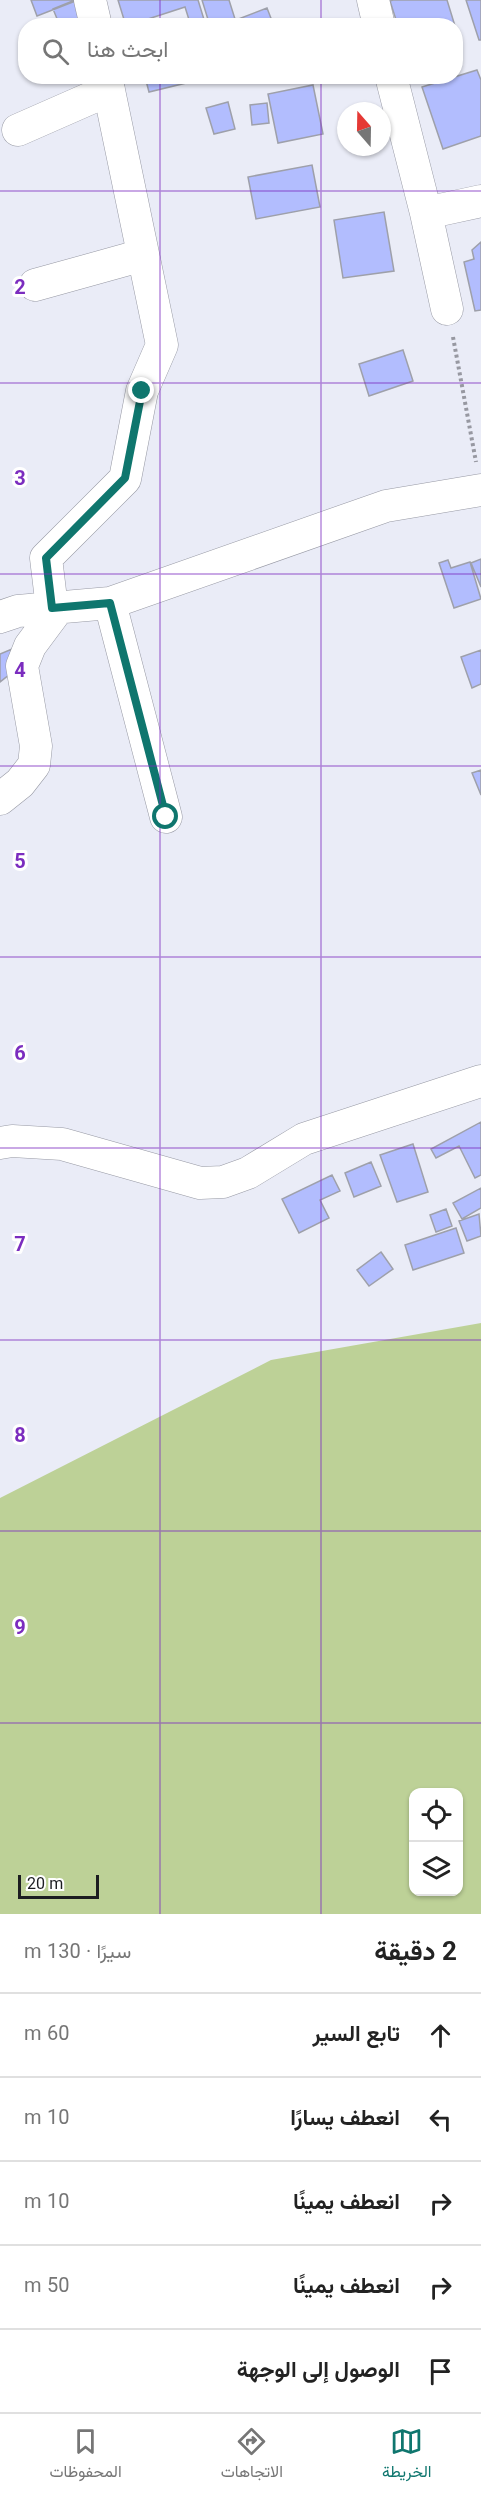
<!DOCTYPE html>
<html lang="ar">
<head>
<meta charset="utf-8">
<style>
	:root { --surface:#fff; --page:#f6f6f6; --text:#222; --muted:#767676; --line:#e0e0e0; --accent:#0f766e }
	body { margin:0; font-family:Georgia,Vazirmatn,serif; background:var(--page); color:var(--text); direction:rtl }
	.controls { position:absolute; right:18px; bottom:18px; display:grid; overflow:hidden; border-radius:12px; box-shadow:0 2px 4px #0004 }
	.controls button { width:54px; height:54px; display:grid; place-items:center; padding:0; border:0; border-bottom:2px solid var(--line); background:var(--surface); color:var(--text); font:30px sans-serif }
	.compass { position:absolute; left:337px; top:102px; width:54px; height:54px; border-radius:50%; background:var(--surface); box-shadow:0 2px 4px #0004; rotate:340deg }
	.scale { position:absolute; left:18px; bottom:15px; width:81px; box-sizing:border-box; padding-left:6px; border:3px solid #1c1d21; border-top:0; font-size:16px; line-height:21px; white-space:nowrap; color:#1c1d21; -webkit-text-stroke:4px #fff; paint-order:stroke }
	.stop { position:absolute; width:18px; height:18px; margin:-14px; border:4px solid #0f766e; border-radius:50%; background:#fff }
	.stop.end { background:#0f766e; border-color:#fff; box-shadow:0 2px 6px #0008 }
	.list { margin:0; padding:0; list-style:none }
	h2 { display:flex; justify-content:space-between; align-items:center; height:78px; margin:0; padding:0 24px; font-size:26px }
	h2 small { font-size:20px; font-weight:400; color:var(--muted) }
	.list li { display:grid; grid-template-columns:39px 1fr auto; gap:18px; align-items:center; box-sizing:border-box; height:84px; padding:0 24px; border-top:2px solid var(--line) }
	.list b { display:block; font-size:22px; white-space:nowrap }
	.list em { font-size:20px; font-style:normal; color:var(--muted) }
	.icon { flex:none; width:33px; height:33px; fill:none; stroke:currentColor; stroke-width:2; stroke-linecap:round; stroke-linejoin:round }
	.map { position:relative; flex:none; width:481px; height:1914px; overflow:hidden; direction:ltr }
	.search { position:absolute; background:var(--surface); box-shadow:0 2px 4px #0004; left:18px; right:18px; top:18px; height:66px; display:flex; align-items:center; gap:15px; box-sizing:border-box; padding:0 21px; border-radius:24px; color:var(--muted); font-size:22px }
	.sheet { height:498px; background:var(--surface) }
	nav { display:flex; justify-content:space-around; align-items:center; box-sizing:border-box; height:84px; border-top:2px solid var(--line); background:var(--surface); font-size:16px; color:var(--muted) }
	nav a { display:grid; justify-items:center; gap:3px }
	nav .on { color:var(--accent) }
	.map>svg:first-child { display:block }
	.green { fill:#bdd197; fill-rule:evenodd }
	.building { fill:#b2bdfe; stroke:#9ea0aa; stroke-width:1.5 }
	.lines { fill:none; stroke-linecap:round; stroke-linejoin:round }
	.minor-casing { stroke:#9799a4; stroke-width:33 }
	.path { stroke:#9798a1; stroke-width:4; stroke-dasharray:3 3; stroke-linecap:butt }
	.minor { stroke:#fff; stroke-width:32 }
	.route { stroke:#0f766e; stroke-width:8 }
	.grid { fill:none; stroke:#7b2cbf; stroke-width:1.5; stroke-opacity:0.55 }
	.grid-label { font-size:20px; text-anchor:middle; font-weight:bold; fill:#7b2cbf; stroke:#fff; stroke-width:6; stroke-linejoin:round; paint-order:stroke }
</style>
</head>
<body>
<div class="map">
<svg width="481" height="1914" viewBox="0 0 481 1914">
	<rect width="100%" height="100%" fill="#eaecf7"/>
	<path class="green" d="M481,1323v591h-481v-416l271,-138zM414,1792h44v100h-44z"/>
	<path class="building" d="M31,0h47l-41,16z
		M75,0l29,12 -33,14h-11l-7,-17z
		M118,0h80l8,26h-15l-6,-19 -37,12 2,7h-24z
		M202,0h27l6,19 -25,7z
		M393,0h54l8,26h-57l-8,-25z
		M466,0h15v40h-2z
		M267,8l7,18h-36l-2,-6z
		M477,70l4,10v56l-38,13 -21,-62z
		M215,76l-66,16 -4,-15 2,-1z
		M313,85l10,49 -45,9 -10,-49z
		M228,102l7,27 -21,5 -8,-26z
		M267,103l2,20 -17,2 -2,-20z
		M312,165l8,42 -64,12 -8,-42z
		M384,212l10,59 -51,7 -9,-58z
		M481,242v68l-6,1 -11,-49 10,-3 -2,-9z
		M403,350l10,31 -44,15 -10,-32z
		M481,559v28l-10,-24z
		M448,560l3,8 19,-6 11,37 -27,9 -15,-45z
		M12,649l7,18 -19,15v-28z
		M481,650v34l-9,4 -11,-31z
		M481,770v25l-9,-22z
		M481,1122v53l-6,3 -16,-32 -23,12 -5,-9z
		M413,1144l15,48 -31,10 -17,-47z
		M371,1162l10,24 -27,11 -9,-24z
		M332,1175l8,16 -20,9 9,18 -30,15 -17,-34z
		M481,1188v20l-19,11 -9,-16z
		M446,1209l6,17 -16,6 -6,-17z
		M479,1214l2,22 -14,5 -8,-20z
		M456,1228l8,25 -51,17 -8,-25z
		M381,1252l12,17 -24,17 -12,-16z"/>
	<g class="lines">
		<g class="minor-casing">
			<path id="minor" d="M90,0l6,26
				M373,0l6,26
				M391,76l35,137 21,96
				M18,130l91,-40
				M426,213l55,-12
				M35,285l108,-30
				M110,603l56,214
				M52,608l-6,-50 79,-79 17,-88 20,-46 -56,-269
				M0,617l18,-6 92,-8 276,-97 95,-16
				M0,799l20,-16 14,-18 2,-19 -14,-80 8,-20 29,-39
				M0,1143l12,-2 50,3 138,39 23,-1 25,-9 56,-34 177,-58"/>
		</g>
		<path class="path" d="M453,337l23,125"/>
		<use href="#minor" class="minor"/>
	</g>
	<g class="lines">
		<path class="route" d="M142,391l-17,87 -79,80 6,50 58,-5 56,214"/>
	</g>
	<path class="grid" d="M160,0v26M321,0v26M160,76v1838M321,76v1838M0,191h481M0,383h481M0,574h481M0,766h481M0,957h481M0,1148h481M0,1340h481M0,1531h481M0,1723h481"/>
	<g class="grid-label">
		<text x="20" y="294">2</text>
		<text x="20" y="485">3</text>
		<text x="20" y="677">4</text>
		<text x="20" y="868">5</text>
		<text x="20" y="1060">6</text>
		<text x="20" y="1251">7</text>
		<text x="20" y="1442">8</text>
		<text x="20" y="1634">9</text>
	</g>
</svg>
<div class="controls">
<button><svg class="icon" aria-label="locate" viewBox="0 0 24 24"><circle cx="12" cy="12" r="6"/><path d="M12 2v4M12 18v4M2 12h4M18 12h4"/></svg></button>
<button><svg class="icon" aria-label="layers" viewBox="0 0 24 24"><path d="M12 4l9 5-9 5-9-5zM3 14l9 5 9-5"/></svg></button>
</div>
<svg class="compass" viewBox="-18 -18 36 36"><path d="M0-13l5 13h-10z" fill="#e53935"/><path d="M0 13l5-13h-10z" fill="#767676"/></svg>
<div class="scale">20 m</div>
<div class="stop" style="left:166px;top:817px"></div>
<div class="stop end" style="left:142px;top:391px"></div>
<div class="search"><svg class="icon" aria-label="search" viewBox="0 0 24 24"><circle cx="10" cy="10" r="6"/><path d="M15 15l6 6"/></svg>ابحث هنا</div>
</div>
<section class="sheet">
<h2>2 دقيقة<small>سيرًا · 130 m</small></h2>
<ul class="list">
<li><svg class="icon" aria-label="ahead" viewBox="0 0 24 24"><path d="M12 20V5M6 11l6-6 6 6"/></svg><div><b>تابع السير</b></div><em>60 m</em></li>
<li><svg class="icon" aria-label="left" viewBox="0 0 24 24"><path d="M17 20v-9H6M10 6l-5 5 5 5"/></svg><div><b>انعطف يسارًا</b></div><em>10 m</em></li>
<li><svg class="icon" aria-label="right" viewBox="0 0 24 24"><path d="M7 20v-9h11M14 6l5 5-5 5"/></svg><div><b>انعطف يمينًا</b></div><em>10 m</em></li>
<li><svg class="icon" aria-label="right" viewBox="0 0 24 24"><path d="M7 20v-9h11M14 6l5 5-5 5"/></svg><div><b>انعطف يمينًا</b></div><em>50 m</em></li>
<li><svg class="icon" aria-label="arrive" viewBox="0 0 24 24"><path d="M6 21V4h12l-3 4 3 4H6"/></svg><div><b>الوصول إلى الوجهة</b></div></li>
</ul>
</section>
<nav>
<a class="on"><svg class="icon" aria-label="map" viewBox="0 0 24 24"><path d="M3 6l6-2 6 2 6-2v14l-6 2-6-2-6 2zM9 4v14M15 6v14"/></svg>الخريطة</a>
<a><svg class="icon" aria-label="directions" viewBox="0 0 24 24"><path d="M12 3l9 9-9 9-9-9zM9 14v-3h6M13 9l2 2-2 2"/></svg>الاتجاهات</a>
<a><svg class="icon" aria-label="saved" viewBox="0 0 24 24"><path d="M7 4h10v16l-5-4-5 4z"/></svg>المحفوظات</a>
</nav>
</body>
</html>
